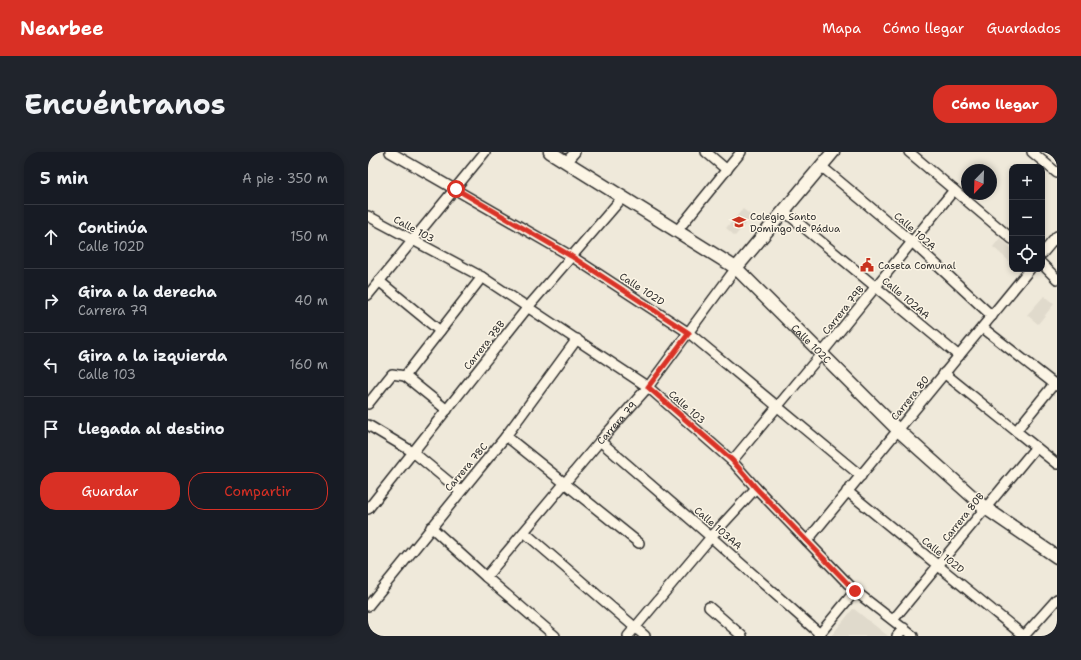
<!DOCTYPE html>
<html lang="es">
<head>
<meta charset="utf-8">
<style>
	:root { --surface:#171b24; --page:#20242c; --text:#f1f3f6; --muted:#9ea1a6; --line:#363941; --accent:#d93025 }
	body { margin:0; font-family:"Shantell Sans",sans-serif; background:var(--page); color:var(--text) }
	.controls { position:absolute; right:12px; top:12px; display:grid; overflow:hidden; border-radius:8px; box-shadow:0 2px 6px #0003 }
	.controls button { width:36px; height:36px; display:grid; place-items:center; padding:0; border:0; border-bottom:1px solid var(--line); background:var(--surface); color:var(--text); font:20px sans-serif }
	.compass { position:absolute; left:593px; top:12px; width:36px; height:36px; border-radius:50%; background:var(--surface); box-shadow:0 2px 6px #0003; rotate:203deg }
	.stop { position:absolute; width:12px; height:12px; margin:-9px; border:3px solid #d93025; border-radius:50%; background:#fff }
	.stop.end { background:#d93025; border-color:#fff; box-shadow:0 1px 4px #0008 }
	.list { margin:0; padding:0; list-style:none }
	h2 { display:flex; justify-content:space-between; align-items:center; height:52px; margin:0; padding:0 16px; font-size:17px }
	h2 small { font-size:13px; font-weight:400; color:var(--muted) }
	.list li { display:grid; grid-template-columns:26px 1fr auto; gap:12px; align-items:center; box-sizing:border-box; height:64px; padding:0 16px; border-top:1px solid var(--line) }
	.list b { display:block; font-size:15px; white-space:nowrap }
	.list p { margin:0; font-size:13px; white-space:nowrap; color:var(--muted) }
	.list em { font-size:13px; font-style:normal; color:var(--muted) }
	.actions { display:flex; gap:8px; padding:12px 16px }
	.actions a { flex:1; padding:9px 0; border:1px solid var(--accent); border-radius:16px; text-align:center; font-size:14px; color:var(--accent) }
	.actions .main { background:var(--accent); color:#fff }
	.icon { flex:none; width:22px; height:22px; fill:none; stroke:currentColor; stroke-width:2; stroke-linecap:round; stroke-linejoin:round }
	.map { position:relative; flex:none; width:689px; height:484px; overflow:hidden; border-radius:16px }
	header { display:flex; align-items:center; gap:24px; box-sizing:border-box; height:56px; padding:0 20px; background:var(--accent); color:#fff }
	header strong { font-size:19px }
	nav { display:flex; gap:22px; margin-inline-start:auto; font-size:14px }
	.intro { display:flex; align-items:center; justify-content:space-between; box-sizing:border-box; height:96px; padding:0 24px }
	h1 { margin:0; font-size:28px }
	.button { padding:10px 18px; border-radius:16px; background:var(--accent); color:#fff; font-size:14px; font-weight:700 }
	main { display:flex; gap:24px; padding:0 24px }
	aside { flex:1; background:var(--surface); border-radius:16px; box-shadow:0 2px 6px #0003 }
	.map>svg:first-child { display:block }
	.built { fill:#e0dacc }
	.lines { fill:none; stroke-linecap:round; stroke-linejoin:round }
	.minor-casing { stroke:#2b2b2b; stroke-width:12 }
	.tertiary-casing { stroke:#2b2b2b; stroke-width:15 }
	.minor { stroke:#fcf5e5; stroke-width:9 }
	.tertiary { stroke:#fcf5e5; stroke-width:12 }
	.route { stroke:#d93025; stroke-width:5 }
	.labels { text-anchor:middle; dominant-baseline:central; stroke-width:3; stroke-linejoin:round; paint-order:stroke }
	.poi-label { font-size:10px; fill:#2b2b2b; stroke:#fcf5e5; text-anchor:start }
	.street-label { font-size:10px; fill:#2b2b2b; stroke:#fcf5e5 }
</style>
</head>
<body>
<header>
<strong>Nearbee</strong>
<nav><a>Mapa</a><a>Cómo llegar</a><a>Guardados</a></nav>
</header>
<div class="intro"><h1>Encuéntranos</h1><a class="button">Cómo llegar</a></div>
<main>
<aside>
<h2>5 min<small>A pie · 350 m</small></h2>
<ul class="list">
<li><svg class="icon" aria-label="ahead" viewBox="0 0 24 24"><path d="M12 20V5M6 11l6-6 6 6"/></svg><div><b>Continúa</b><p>Calle 102D</p></div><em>150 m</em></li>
<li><svg class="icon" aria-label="right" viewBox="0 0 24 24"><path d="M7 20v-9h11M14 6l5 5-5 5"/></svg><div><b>Gira a la derecha</b><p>Carrera 79</p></div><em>40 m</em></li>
<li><svg class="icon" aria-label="left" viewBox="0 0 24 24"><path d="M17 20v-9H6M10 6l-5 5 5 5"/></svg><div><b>Gira a la izquierda</b><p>Calle 103</p></div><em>160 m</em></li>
<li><svg class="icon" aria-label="arrive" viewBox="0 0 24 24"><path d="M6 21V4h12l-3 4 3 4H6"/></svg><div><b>Llegada al destino</b></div></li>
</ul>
<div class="actions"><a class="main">Guardar</a><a>Compartir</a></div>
</aside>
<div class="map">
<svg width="689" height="484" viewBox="0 0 689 484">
	<rect width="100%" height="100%" fill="#efe9da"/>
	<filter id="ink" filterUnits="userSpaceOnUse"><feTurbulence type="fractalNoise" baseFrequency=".025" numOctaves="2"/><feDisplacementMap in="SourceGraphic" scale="8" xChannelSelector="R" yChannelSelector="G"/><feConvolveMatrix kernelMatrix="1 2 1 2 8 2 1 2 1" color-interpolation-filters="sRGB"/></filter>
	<g filter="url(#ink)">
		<path class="built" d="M375,57l9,7 -17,20 -9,-8z
			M632,86l12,11v10l-2,3 -17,-15z
			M676,144l10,8 -16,20 -11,-9z
			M485,457h1l34,27h-57z"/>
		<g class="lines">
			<g class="minor-casing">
				<g id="minor">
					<path d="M22,0l181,104 118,77 172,143"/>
					<path d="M338,0l21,18"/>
					<path d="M541,0l103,87"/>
					<path d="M664,0l25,21"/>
					<path d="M198,10l9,-10"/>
					<path d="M453,14l91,76 80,74"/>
					<path d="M416,59l175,145"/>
					<path d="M0,64l114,61 166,110 84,74 24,27 99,103 58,45"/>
					<path d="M309,79l64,-79"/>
					<path d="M674,102l15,-18"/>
					<path d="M674,112l15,15"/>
					<path d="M11,129l61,50"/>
					<path d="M0,143l117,-143"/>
					<path d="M615,176l74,58"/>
					<path d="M576,221l113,91"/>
					<path d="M37,224l42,34"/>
					<path d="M0,252l24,-30 13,2 77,-99"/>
					<path d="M0,273l45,27 47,39"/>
					<path d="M648,279l38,-47"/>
					<path d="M138,284l133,107"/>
					<path d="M232,289l111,96 109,97"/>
					<path d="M364,309l90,-108 132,-163"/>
					<path d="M479,339l177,145"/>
					<path d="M0,357l160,-202 94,-109"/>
					<path d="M63,375l55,50 69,59"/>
					<path d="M156,380l121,104"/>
					<path d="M439,389l223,-272"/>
					<path id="s1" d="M118,425l114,-136 48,-54 88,-119"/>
					<path d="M0,454l138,-170 71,-97"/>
					<path d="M341,455l33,29"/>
					<path d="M525,468l143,-173"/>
					<path d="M260,484l83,-99 45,-49"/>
					<path d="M450,484l37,-45"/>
					<path d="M529,484l7,-8"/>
					<path d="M656,484l33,-37"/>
				</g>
			</g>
			<g class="tertiary-casing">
				<g id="tertiary">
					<path id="s2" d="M182,0l186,116 163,163 85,76 73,50"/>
					<path d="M368,116l97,-116"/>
				</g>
			</g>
			<use href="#minor" class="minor"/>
			<use href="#tertiary" class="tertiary"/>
		</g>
	</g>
	<g class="lines" filter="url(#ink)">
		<path class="route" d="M88,37l115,67 118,77 -41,54 84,73 24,28 99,103"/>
	</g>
	<defs>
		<g id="school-bare" transform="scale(1.08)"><path d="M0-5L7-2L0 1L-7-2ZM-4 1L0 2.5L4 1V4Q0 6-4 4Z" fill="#c8321e" stroke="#fcf5e5" stroke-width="2.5" paint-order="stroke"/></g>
		<g id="civic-bare" transform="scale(1.08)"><path d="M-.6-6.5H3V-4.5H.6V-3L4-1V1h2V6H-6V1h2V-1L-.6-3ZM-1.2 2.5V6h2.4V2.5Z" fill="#c8321e" stroke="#fcf5e5" stroke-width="2.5" paint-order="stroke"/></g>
	</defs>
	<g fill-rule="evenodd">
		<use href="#school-bare" x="371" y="70"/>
		<use href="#civic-bare" x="499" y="113"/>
	</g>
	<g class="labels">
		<g class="poi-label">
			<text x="382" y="64">Colegio Santo<tspan x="382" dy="12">Domingo de Pádua</tspan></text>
			<text x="510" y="113">Caseta Comunal</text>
		</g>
		<g class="street-label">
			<text transform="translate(46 77) rotate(28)">Calle 103</text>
			<text transform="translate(547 79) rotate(41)">Calle 102A</text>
			<text transform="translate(274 137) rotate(33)">Calle 102D</text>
			<text transform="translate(538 146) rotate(40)">Calle 102AA</text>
			<text transform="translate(475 158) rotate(-51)">Carrera 79B</text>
			<text stroke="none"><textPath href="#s2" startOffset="326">Calle 102C</textPath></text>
			<text transform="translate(116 193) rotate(-52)">Carrera 78B</text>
			<text transform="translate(542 246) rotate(-51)">Carrera 80</text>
			<text transform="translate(319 255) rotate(41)">Calle 103</text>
			<text stroke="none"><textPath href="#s1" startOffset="202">Carrera 79</textPath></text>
			<text transform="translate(98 315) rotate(-50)">Carrera 78C</text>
			<text transform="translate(595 365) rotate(-51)">Carrera 80B</text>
			<text transform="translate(350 376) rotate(41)">Calle 103AA</text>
			<text transform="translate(575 403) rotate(39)">Calle 102D</text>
		</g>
	</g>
</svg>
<div class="controls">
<button>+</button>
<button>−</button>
<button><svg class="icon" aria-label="locate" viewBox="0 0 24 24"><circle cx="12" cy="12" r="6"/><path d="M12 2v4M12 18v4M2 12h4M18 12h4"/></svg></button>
</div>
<svg class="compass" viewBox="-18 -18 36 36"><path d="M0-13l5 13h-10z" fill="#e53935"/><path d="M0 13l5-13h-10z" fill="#9ea1a6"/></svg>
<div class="stop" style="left:88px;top:37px"></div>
<div class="stop end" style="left:487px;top:439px"></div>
</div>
</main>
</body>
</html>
